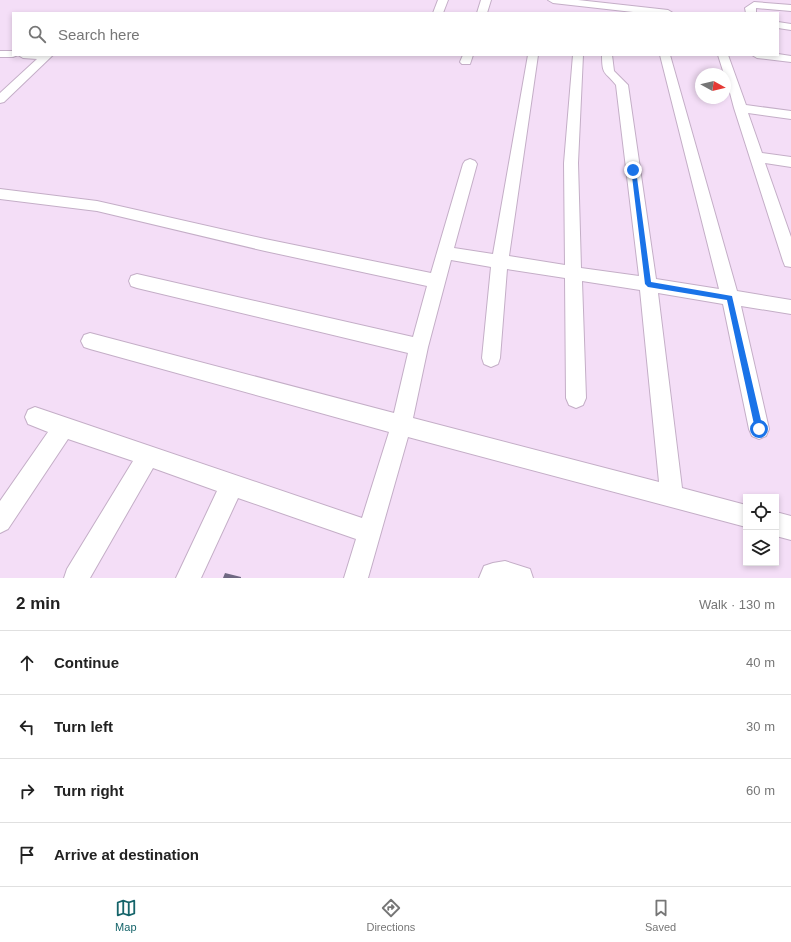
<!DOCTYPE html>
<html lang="en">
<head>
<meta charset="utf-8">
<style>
	:root { --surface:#fff; --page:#f2f2f2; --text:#222; --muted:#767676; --line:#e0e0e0; --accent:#15646a }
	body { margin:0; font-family:Arial,sans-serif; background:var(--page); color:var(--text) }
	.controls { position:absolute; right:12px; bottom:12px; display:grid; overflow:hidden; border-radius:0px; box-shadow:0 2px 6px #0003 }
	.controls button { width:36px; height:36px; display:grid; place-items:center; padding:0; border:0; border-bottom:1px solid var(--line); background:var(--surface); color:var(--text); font:20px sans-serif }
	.compass { position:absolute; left:695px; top:68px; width:36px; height:36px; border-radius:50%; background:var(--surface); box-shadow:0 2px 6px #0003; rotate:98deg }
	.stop { position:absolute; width:12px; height:12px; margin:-9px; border:3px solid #1a73e8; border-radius:50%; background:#fff }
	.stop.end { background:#1a73e8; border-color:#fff; box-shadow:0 1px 4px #0008 }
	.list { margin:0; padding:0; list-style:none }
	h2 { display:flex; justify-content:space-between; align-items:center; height:52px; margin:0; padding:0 16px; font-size:17px }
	h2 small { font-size:13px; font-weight:400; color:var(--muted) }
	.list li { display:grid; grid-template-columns:26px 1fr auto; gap:12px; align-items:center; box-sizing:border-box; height:64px; padding:0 16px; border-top:1px solid var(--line) }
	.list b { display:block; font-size:15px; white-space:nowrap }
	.list em { font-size:13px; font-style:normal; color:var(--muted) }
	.icon { flex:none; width:22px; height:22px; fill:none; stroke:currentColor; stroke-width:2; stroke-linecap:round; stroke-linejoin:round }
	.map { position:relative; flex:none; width:791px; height:578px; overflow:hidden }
	.search { position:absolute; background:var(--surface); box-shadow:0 2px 6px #0003; left:12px; right:12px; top:12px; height:44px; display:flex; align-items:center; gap:10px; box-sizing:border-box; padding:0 14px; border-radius:0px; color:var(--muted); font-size:15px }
	.sheet { height:308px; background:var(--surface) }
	nav { display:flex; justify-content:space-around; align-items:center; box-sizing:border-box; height:56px; border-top:1px solid var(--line); background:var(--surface); font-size:11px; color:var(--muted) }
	nav a { display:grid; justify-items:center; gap:2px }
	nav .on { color:var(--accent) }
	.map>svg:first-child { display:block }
	.building { fill:#6f6882 }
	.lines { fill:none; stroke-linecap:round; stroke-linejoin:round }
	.street-casing { stroke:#c4aec7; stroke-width:2 }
	.street { fill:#fff; fill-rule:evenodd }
	.route { fill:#1a73e8 }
</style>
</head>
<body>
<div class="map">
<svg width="791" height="578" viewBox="0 0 791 578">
	<rect width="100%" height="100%" fill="#f4def7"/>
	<path class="building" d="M225,573l16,4v1h-18z"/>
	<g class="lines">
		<g class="street-casing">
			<path id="street" d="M438,0h10l-5,13h-10z
				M481,0h10l-4,13h-10z
				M548,0h30l90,10 5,3h-31l-89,-10z
				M754,2l37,3v6l-35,-3v5h-10l-1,-5z
				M778,22l13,2v6l-13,-2z
				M0,51h13v4h40l-49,47 -4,1v-10l37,-34 -14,-1 -5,-3 -5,2h-13z
				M778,54l13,2v6l-34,-4 -5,-3z
				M463,55h10l-3,9h-8l-2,-2z
				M528,55h10l-29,201 56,9 -1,-102 9,-108h10l-5,108 3,105 58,8 -23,-191c-11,-14 -14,-9 -14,-30h10l2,16 14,14 28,194 63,10 -59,-234h10l67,236 54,9v14l-50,-8 28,123 -3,7 -7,3 -7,-3 -3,-7 -26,-125 -65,-11 24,195 64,17v22l-338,-90 -40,141h-24l12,-39 -118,-41 -37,80h-25l41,-87 -64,-23 -63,110h-26l3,-9 66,-108 -65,-22 -60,90 -8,4v-32l48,-69 -20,-8 -3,-7 3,-7 7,-3 327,111 27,-86 -299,-83 -6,-2 -3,-6 3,-6 6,-2 304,80 14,-60 -271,-65 -6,-2 -2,-5 2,-5 6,-2 276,63 14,-51 -162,-35 -168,-40 -97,-12v-10l97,12 168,38 166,34 32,-109 2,-3 5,-2 5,2 2,3 -23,84 39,6zM451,260l40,7 -9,91 2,6 7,3 7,-3 2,-6 7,-89 58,9 1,120 3,7 7,3 7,-3 3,-7 -4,-117 58,9 19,192 -246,-64 15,-71z
				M718,55h10l18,50 45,6v8l-43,-6 14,40 29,4v10l-26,-4 26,74v30l-6,-1 -2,-5 -49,-153 -9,-34h-1z
				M776,512l15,4v24l-15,-4z
				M505,561l25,8 3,9h-54l5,-12 9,-3z"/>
		</g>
		<use href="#street" class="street"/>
	</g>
	<path class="route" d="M631,168l5,2 15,112 81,14 31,133 -1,2 -3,2 -4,-4 -28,-129 -79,-13 -3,-3z"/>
</svg>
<div class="controls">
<button><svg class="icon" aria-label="locate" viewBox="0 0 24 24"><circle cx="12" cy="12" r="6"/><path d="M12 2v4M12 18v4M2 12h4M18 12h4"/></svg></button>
<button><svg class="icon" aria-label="layers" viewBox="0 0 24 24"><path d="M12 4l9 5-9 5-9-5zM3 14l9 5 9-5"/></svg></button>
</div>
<svg class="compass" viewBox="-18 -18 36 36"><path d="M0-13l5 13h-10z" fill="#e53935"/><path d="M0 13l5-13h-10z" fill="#767676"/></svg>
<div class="stop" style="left:759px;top:429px"></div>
<div class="stop end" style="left:633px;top:170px"></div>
<div class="search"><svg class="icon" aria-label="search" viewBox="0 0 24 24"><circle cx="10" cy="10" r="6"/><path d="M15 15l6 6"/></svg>Search here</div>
</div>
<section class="sheet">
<h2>2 min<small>Walk · 130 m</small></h2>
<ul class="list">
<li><svg class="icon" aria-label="ahead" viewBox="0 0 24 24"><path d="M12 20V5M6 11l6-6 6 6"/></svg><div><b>Continue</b></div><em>40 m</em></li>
<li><svg class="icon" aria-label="left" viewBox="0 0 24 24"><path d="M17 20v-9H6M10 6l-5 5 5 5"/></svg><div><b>Turn left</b></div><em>30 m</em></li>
<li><svg class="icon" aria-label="right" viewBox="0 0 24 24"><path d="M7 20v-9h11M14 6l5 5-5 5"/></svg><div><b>Turn right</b></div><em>60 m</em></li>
<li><svg class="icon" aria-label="arrive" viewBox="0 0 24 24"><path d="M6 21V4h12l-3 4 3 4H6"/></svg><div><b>Arrive at destination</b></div></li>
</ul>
</section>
<nav>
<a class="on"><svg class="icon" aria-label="map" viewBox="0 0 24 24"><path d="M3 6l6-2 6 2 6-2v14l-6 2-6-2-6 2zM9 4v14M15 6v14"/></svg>Map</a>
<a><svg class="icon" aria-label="directions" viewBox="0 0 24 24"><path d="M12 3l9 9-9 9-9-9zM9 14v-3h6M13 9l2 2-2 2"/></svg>Directions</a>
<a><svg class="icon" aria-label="saved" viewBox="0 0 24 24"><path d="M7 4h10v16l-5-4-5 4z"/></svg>Saved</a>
</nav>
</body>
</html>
